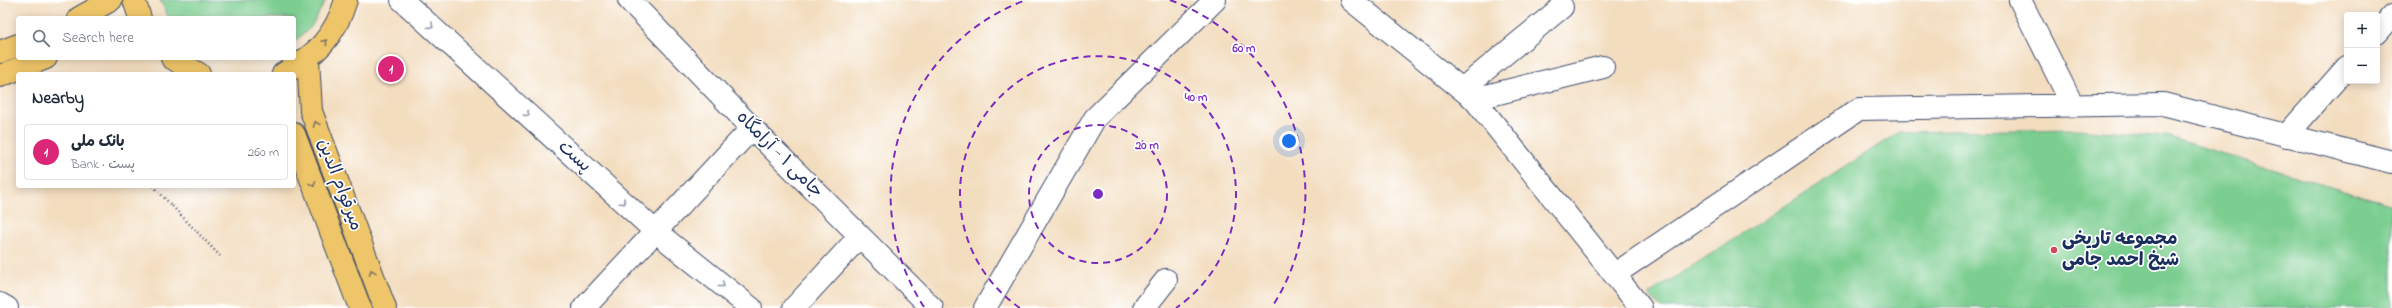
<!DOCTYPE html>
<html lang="en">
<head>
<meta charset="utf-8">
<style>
	:root { --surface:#fff; --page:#f2f2f3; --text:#1f2937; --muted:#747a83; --line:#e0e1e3; --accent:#db2777 }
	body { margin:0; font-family:"Indie Flower","Playpen Sans Arabic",sans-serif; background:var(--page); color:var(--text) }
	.controls { position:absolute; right:12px; top:12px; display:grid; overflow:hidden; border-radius:4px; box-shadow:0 2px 10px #0003 }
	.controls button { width:36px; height:36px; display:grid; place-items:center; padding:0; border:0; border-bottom:1px solid var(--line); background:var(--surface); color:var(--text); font:20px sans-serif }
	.you { position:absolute; left:1289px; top:141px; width:14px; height:14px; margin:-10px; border:3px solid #fff; border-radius:50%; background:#1a73e8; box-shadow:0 0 0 6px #1a73e833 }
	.badge { display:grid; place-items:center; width:26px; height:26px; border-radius:50%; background:var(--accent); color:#fff; font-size:13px; font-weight:700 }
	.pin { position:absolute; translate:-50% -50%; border:2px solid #fff; box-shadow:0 1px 4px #0006 }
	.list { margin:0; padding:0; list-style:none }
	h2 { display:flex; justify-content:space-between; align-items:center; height:52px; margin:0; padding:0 16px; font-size:17px }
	h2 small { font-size:13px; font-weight:400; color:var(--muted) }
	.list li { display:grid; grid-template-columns:26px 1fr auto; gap:12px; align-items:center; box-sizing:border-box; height:56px; margin:0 8px 8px; padding:0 8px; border:1px solid var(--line); border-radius:4px }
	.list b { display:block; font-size:15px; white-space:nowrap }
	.list p { margin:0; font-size:13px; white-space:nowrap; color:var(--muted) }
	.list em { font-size:13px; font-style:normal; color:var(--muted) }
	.icon { flex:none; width:22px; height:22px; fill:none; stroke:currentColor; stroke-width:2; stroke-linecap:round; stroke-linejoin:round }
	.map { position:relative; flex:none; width:2392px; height:308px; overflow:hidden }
	.search { position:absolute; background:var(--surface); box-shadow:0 2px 10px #0003; left:16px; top:16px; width:280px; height:44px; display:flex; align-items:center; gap:10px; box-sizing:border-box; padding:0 14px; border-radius:4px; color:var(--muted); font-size:15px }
	.panel { position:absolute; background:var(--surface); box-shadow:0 2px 10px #0003; left:16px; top:72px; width:280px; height:116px; border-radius:4px }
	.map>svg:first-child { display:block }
	.green { fill:#7cce90; stroke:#4c7e77 }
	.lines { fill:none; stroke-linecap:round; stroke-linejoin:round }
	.minor-casing { stroke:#3b496d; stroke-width:24 }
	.major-casing { stroke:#3b496d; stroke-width:24 }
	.path { stroke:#3b496d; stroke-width:2.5; stroke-dasharray:1 3; stroke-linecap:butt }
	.minor { stroke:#fff; stroke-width:22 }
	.major { stroke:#eec569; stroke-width:22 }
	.oneway { stroke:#8d97ae }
	.oneway2 { stroke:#7a7263 }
	.ring { fill:none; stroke:#7b2cbf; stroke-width:2; stroke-dasharray:7 5 }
	.poi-dot { fill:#d1495b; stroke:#fff; stroke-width:1.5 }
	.labels { text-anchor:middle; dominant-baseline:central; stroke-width:3.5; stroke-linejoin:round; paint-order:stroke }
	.street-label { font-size:18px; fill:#1b2f5e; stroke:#fff }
	.poi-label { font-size:18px; font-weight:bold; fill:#1b2f5e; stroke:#fff; text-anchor:start }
	.centre { fill:#7b2cbf; stroke:#fff; stroke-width:2 }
	.ring-label { font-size:12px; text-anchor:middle; font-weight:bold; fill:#7b2cbf; stroke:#fff; stroke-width:3.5; stroke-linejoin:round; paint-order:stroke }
</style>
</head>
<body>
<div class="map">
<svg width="2392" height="308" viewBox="0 0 2392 308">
	<rect width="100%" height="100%" fill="#fff"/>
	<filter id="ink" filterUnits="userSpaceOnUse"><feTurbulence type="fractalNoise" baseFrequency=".025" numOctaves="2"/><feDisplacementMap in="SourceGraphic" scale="8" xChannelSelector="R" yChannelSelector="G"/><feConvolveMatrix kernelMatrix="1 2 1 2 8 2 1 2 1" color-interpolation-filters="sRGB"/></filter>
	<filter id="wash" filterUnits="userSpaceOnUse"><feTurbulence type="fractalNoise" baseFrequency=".012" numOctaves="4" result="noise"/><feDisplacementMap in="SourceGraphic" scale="16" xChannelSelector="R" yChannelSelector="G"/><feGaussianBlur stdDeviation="0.9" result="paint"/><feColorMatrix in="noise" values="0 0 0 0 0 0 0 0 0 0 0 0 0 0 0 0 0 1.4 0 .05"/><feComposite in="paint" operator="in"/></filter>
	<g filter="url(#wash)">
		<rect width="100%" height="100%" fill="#f3ddbf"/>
		<path class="green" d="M160,0h166l-15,27 -17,15v-24h-125z
			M2076,129l90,7 226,70v102h-731l-12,-14 250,-162z"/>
	</g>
	<g filter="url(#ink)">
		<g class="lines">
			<g class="minor-casing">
				<path id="minor" d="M402,0l253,231 96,77
					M629,0l123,128 180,180
					M1351,0l123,99 167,209
					M2020,0l52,104
					M2377,33l15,-17
					M1462,89l100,-82
					M1474,99l129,-32
					M2286,136l61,-69
					M1615,274l244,-165 304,-5 229,58
					M0,304l7,4
					M584,308l168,-180
					M794,308l66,-72
					M985,308l110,-190 120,-118
					M1144,308l22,-28"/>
			</g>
			<g class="major-casing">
				<path id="major" d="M134,0l6,18
					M79,18l32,-18
					M0,52l18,-7
					M172,58l27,16
					M308,59l3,52 74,197
					M283,74c33,-19 52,-37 63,-74
					M0,76l46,-18
					M294,134l66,174"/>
			</g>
			<path class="path" d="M153,186l67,70"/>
			<use href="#minor" class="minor"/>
			<use href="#major" class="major"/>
		</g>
		<defs><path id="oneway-chevron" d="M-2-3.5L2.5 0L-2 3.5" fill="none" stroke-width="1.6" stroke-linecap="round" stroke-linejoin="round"/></defs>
		<g class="oneway">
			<use href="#oneway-chevron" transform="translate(431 26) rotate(42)"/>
			<use href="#oneway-chevron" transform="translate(527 114) rotate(42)"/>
			<use href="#oneway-chevron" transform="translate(623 202) rotate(42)"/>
			<use href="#oneway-chevron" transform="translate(722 285) rotate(39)"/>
		</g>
		<g class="oneway2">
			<use href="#oneway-chevron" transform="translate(325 42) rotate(-49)"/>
			<use href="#oneway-chevron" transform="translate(316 124) rotate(-111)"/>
			<use href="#oneway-chevron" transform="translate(313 184) rotate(69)"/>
			<use href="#oneway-chevron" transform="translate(372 272) rotate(-111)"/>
		</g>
	</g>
	<g class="ring">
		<circle cx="1098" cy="194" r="69"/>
		<path d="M1020 308A138 138 0 1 1 1176 308"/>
		<path d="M924 307A207 207 0 0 1 1026 0M1170 0A207 207 0 0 1 1272 307"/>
	</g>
	<circle class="poi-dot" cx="2054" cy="250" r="4"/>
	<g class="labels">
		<g class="street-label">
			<text transform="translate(779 155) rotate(45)">جامی ۱ - آرامگاه</text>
			<text transform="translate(574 157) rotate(42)">پست</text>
			<text transform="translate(339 185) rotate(69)">میرقوام الدین</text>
		</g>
		<g class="poi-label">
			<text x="2062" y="240">مجموعه تاریخی<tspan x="2062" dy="21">شیخ احمد جامی</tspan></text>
		</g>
	</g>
	<circle cx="1098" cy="194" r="6" class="centre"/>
	<g class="ring-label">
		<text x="1244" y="52">60 m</text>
		<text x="1196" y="101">40 m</text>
		<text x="1147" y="149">20 m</text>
	</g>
</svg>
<div class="controls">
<button>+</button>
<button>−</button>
</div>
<div class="you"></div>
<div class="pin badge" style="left:391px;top:69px">1</div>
<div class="search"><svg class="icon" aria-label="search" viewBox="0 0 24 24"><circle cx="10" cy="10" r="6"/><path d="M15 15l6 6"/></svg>Search here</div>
<section class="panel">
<h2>Nearby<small></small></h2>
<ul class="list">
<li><span class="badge">1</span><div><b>بانک ملی</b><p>Bank · پست</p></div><em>260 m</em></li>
</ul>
</section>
</div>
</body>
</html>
